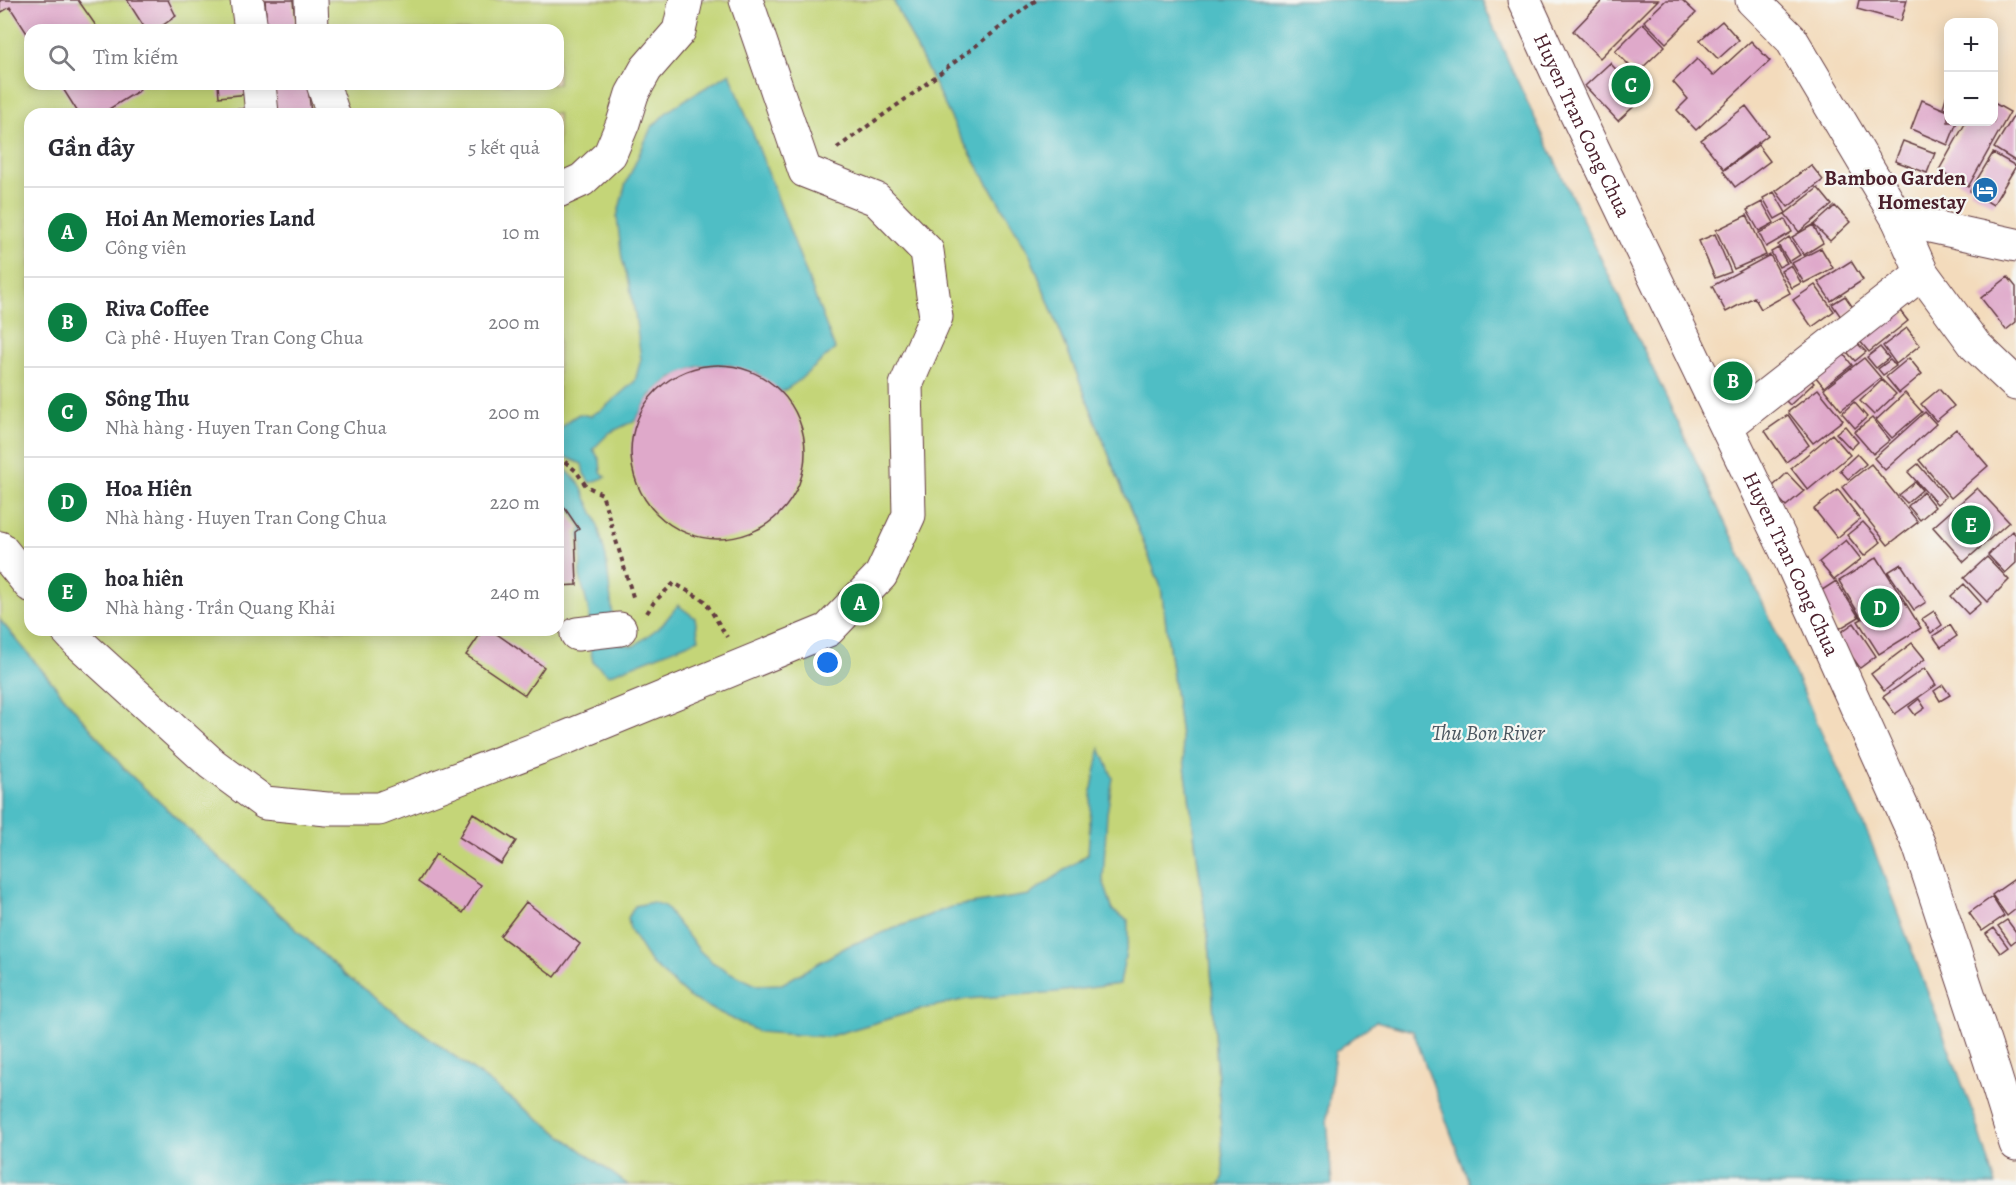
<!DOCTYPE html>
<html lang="vi">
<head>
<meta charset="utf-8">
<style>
	:root { --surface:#fff; --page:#f2f2f3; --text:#2b2b33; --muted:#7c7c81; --line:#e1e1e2; --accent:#0b8043 }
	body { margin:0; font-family:Alegreya,serif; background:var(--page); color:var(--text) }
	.controls { position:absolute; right:18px; top:18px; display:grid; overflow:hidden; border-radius:12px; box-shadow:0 3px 15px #0003 }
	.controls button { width:54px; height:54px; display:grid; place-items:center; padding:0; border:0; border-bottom:2px solid var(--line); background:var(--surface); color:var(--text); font:30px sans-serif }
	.you { position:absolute; left:828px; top:663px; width:21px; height:21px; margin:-15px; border:4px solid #fff; border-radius:50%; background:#1a73e8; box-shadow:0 0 0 9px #1a73e833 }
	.badge { display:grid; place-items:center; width:39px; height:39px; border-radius:50%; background:var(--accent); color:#fff; font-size:20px; font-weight:700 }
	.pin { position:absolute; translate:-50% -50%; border:3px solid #fff; box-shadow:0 2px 6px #0006 }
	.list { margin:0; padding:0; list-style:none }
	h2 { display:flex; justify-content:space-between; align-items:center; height:78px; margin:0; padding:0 24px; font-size:26px }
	h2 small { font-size:20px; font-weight:400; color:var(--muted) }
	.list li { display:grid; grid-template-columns:39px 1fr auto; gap:18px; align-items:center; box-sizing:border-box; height:90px; padding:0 24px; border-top:2px solid var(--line) }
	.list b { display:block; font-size:22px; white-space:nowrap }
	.list p { margin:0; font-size:20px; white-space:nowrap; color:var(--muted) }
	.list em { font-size:20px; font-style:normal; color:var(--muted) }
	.icon { flex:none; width:33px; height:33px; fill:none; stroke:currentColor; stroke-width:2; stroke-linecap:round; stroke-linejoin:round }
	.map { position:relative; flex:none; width:2016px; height:1185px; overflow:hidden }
	.search { position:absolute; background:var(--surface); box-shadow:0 3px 15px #0003; left:24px; top:24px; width:540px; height:66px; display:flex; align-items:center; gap:15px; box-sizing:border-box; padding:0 21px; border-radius:18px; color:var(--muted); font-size:22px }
	.panel { position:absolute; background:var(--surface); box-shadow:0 3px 15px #0003; left:24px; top:108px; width:540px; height:528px; border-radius:18px }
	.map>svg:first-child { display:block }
	.green { fill:#c4d578; stroke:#877a52; stroke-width:1.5; fill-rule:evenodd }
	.water { fill:#50bec5; stroke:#4d6e78; stroke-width:1.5 }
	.building { fill:#dfa9ca }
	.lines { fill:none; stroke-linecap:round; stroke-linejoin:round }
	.street-casing { stroke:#633b41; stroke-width:35 }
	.secondary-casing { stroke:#633b41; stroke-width:35 }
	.path { stroke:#633b41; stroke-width:4; stroke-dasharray:4.5 4.5; stroke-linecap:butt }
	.street { stroke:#fff; stroke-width:33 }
	.secondary { stroke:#fff; stroke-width:33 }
	.labels { text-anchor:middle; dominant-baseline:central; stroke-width:4.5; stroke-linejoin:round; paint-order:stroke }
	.street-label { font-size:21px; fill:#4a1f2b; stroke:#f6f6f2 }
	.poi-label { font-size:21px; font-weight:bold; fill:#4a1f2b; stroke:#f6f6f2; text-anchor:end }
	.water-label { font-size:22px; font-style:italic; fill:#4c5761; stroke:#f6f6f2 }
</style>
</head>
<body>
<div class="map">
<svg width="2016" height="1185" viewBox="0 0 2016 1185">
	<rect width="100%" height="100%" fill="#f6f6f2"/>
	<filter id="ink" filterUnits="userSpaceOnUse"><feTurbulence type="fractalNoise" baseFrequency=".0167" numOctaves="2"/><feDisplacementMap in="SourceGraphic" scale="12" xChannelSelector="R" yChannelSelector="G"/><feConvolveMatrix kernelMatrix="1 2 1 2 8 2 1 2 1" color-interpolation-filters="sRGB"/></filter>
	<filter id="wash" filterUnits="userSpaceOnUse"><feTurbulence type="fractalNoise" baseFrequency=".008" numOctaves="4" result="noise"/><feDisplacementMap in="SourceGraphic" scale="24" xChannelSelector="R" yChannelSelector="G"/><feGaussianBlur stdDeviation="1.35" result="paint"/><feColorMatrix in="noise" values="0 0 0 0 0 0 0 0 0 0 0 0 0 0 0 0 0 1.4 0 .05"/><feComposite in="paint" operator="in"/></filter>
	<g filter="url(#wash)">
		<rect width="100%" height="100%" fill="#f3dbbc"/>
		<path class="green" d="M0,0h893l66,134 71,121 131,332 49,365 14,224 -4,9h-592l-282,-209 -221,-206 -125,-150zM30,30h528v54h-528zM30,114h528v516h-528z"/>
		<path class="water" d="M893,0h589l27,63 258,549 103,227 105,279 21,67h-526l-57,-154 -37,-10 -41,31 -8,66 5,67h-112l4,-9 -14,-224 -49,-365 -131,-332 -71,-121z
			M730,73l105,276 -38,33 -15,10 -24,-18 -29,-9 -30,1 -28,12 -21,18 -14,24 -27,13 -16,16 7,11 1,12 5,5 -16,6 -6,-9 -2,-10 -21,-9c-10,-21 1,-31 18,-41l11,2 13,-7 32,-28 6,-22 -6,-45 -6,-32 -7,-23 -5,-42 8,-31 26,-58 16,-16 21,-14z
			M558,462l21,21 17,36 10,39 10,85 18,3 28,-21 16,-20 17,13 4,21 -90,36 -16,-13 -4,-19v-31l-9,-36 2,-32 -3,-8 3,-9 -24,-36z
			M0,620l125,150 221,206 282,209h-628z
			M1100,748l13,30 -6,35 -4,67 10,31 15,9v20l-8,44 -63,8 -90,7 -45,10 -95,28 -68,-5 -69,-34 -39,-35 -21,-33 -2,-12 7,-12 18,-4 11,4 36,45 12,11 17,10 27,13 26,-1 66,-38 103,-39 78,-12 59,-41 4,-66z"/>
		<g id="blocks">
			<path class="building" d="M0,0h78l21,30h-69v8l-20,-31 -10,6z
				M127,0h41l8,16 -20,14h-10z
				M265,0h28l3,30h-31l-2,-16h3z
				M1603,0h55l-58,58 -27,-27z
				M1666,0h16l14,13 -30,30 -22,-22z
				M1859,0h48l-6,21 -44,-12z
				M1722,21l17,19 -21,19 -18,-19z
				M1643,23l22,23 -28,27 -22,-22z
				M1751,41l19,20 -74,69 -19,-20 11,-11 -15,-17 24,-23 16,17z
				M1610,63l33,35 -25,23 -33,-35z
				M60,84h76l4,6 -39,24h-22z
				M218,84h30l1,10 -30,3z
				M274,84h34l3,30h-35z
				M1948,91v18l-5,-2z
				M1922,100l26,11v11h9l-9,23 -37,-16z
				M1994,103l16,9 -42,75 -29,-17 27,-48h28z
				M1746,106l22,29 -44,34 -23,-29z
				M245,109v5h-30v-4z
				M2016,112v46l-1,3 -21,-13z
				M1903,141l32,12 -8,20 -32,-12z
				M1758,145l12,16 -35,26 -12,-16z
				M1993,153l23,13 -23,39 -23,-14z
				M1811,165l12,15 -35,27 -12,-16z
				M1818,188l14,17 -33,27 -14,-18z
				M1774,192l12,21 -11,6 -12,-21z
				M1762,202l12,21 -15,8 -12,-21z
				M1835,206l15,16 -20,19 -16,-16z
				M1747,215l19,40 -32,14 -18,-39z
				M1785,219l7,13 -26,15 -7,-14z
				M1813,225l10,18 -19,12 -12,-18z
				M1715,234l16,38 -16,6 -16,-37z
				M1789,237l11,18 -11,7 -11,-17z
				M1778,248l9,15 -8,4 -8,-15z
				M1821,248l12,20 -29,15 -12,-20z
				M1770,255l20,38 -29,16 -7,-12 -28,15 -14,-26z
				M1851,261l12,19 -32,21 -13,-19z
				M1791,265l10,18 -9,5 -11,-17z
				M2008,277l8,10v35l-10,8 -25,-32z
				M1815,285l19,26 -22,16 -19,-27z
				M1845,296l9,13 -13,8 -9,-13z
				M1893,302l15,19 -39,31 -15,-18z
				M1907,328l13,17 -24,19 -13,-18z
				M1850,336l16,16 -11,9 -14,-16z
				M1880,347l9,11 -13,10 -9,-11z
				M1839,348l13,17 -28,22 -13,-16z
				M1864,358l17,20 -40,32 -17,-21z
				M1909,358l13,16 -23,19 -13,-16z
				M1890,360l6,6 -13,9 -5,-6z
				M631 452a87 87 0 1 1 174 0a87 87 0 1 1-174 0Z
				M1803,372l11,11 -24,22 -11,-11z
				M1882,380l14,14 -22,21 -14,-14z
				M1818,389l25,31 -30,23 -25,-31z
				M1939,389l15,17 -18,15 -15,-17z
				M1905,393l17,19 -30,26 -16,-18z
				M1854,402l13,15 -12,11 -13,-15z
				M1925,412l11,12 -51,46 -11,-12z
				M1788,415l21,30 -23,17 -21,-31z
				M1872,418l18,22 -17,14 -19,-22z
				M1845,426l13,16 -7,7 -15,-16z
				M1956,429l32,37 -37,32 -32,-38z
				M1832,434l18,21 -42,35 -17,-22z
				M1857,454l9,10 -18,15 -8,-9z
				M1871,464l47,58 -30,23 -46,-58z
				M1918,464l28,33 -9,7 -29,-32z
				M1787,473l17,18 -18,15 -16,-17z
				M1915,482l7,8 -15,13 -8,-8z
				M1977,488l32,34 -45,40 -31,-35z
				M1838,490l22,29 -23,19 -23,-29z
				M1923,492l12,15 -15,13 -12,-14z
				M558,498l21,31 -4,3 2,53 -19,1z
				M1863,522l18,20 -17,14 -17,-21z
				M2012,531l4,4v28l-11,10 -17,-18z
				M1846,540l15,19 -27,21 -15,-18z
				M1877,557l44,71 -42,26 -21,-33 4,-2 -23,-38z
				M1987,557l22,23 -22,22 -23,-24z
				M1901,564l25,38 -12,8 -26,-38z
				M1836,581l23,36 -20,12 -23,-35z
				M1964,584l17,19 -13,11 -17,-18z
				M1934,611l8,14 -11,8 -9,-14z
				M1854,623l22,33 -16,12 -23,-33z
				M1950,625l7,11 -16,11 -8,-11z
				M483,630h8l53,37 -19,28 -59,-40z
				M1912,643l13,16 -41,32 -13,-17z
				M1925,668l11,17 -41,29 -12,-17z
				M1943,685l7,10 -10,6 -6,-10z
				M1919,699l6,9 -10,7 -6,-8z
				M473,813l43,28 -15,23 -42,-27z
				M436,854l45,31 -18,28 -45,-31z
				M2016,878v31l-9,7 -15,-21z
				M1992,897l12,19 -22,15 -13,-18z
				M526,902l54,42 -25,33 -55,-41z
				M2007,920l9,12v8l-5,4 -13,-18z
				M1994,928l14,19 -8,6 -14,-19z"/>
		</g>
	</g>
	<g filter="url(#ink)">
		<use href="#blocks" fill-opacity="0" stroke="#633b41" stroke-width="1.5"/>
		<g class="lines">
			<g class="street-casing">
				<g id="street">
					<path d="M247,0l4,30"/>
					<path d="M311,0l1,30"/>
					<path id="s1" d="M1524,0l48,105 219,456 128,284 71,215 26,84"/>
					<path d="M259,84l3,30"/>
					<path d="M323,84l10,30"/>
					<path d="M558,191l24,-11 28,-26 13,-31 9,-29 14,-25 33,-38 7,-31"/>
					<path d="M1898,219l118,26"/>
					<path d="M1727,426l195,-153"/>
					<path d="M0,548l30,37"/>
					<path d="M67,630l11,12 134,122 53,39 62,6h52l186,-71 263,-108 53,-55 28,-60 -3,-130 30,-68 -9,-66 -51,-52 -71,-28 -59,-171"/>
					<path d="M577,634l43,-5"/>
				</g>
			</g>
			<g class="secondary-casing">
				<path id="secondary" d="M1752,0l39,39 107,180 24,54 53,72 41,39"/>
			</g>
			<path class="path" d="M837,148l77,-55 122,-93
				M558,456l18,15 10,15 16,8 32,106
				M647,613l7,-11 20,-19 31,18 22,36"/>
			<use href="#street" class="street"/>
			<use href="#secondary" class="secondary"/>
		</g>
	</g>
	<defs>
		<g id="hotel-disc" transform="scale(1.35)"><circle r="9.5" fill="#1f6fb2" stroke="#f6f6f2"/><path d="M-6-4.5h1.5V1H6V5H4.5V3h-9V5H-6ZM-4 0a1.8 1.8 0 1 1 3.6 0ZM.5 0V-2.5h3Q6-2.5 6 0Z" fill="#fff"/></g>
	</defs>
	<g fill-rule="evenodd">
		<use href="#hotel-disc" x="1985" y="190"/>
	</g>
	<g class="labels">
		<g class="street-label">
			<text stroke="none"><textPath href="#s1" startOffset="138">Huyen Tran Cong Chua</textPath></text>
			<text stroke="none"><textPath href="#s1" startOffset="624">Huyen Tran Cong Chua</textPath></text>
		</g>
		<g class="poi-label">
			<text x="1966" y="178">Bamboo Garden<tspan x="1966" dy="24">Homestay</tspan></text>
		</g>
		<g class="water-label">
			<text x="1488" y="733">Thu Bon River</text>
		</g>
	</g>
</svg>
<div class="controls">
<button>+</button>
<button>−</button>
</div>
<div class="you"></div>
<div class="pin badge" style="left:860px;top:603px">A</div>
<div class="pin badge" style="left:1733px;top:381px">B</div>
<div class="pin badge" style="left:1631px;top:85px">C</div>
<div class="pin badge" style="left:1880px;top:608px">D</div>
<div class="pin badge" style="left:1971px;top:525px">E</div>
<div class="search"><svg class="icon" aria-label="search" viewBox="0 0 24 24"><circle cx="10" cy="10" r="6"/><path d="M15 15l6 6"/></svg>Tìm kiếm</div>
<section class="panel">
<h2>Gần đây<small>5 kết quả</small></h2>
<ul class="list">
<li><span class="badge">A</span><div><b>Hoi An Memories Land</b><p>Công viên</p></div><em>10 m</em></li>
<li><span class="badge">B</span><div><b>Riva Coffee</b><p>Cà phê · Huyen Tran Cong Chua</p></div><em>200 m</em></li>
<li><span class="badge">C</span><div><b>Sông Thu</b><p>Nhà hàng · Huyen Tran Cong Chua</p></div><em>200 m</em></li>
<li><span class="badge">D</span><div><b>Hoa Hiên</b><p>Nhà hàng · Huyen Tran Cong Chua</p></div><em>220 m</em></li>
<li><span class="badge">E</span><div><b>hoa hiên</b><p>Nhà hàng · Trần Quang Khải</p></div><em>240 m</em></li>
</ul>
</section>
</div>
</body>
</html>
